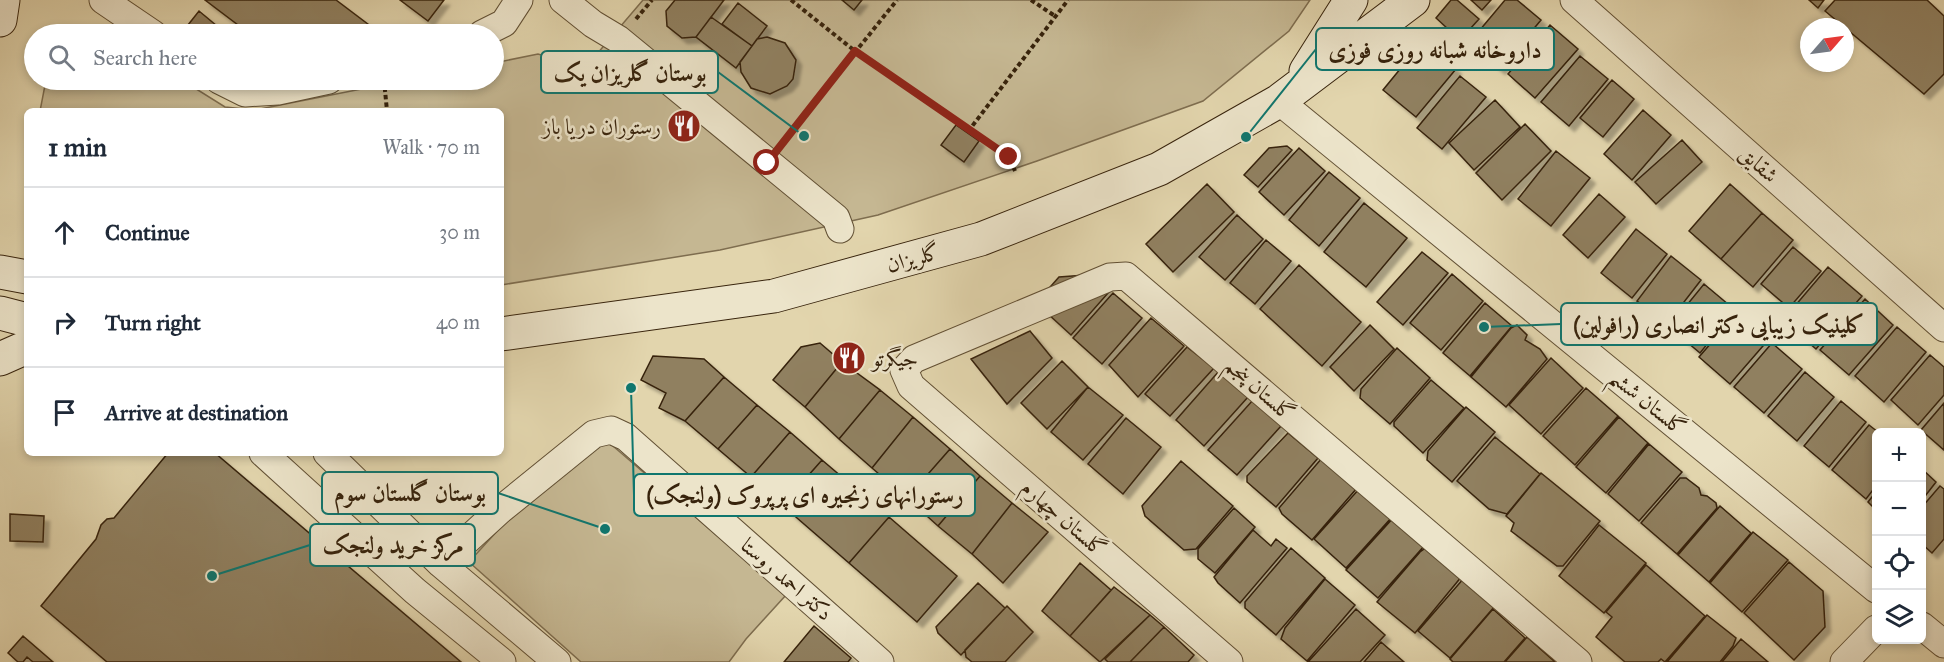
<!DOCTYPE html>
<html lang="en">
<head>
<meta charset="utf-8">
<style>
	:root { --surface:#fff; --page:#f6f6f7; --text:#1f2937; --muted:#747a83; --line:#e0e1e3 }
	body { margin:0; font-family:"IM FELL Great Primer",Amiri,serif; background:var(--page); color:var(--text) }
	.controls { position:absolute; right:18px; bottom:18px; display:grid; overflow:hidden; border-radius:9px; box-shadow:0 3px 9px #0003 }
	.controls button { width:54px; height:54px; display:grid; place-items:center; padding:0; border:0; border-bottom:2px solid var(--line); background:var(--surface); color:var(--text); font:30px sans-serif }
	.compass { position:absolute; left:1800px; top:18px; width:54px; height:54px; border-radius:50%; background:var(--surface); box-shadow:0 3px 9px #0003; rotate:62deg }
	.stop { position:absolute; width:18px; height:18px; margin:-14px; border:4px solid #8f2418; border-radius:50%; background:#fff }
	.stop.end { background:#8f2418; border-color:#fff; box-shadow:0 2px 6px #0008 }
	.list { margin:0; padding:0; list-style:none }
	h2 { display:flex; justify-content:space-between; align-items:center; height:78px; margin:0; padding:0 24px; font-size:26px }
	h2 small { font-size:20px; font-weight:400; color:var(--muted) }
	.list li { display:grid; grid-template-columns:39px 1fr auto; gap:18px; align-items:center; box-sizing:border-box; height:90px; padding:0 24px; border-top:2px solid var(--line) }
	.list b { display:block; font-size:22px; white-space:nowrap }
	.list em { font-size:20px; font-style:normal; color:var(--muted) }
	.icon { flex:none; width:33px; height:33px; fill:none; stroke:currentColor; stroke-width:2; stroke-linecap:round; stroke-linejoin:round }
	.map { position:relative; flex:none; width:1944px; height:662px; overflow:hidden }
	.search { position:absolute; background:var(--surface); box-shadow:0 3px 9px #0003; left:24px; top:24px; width:480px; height:66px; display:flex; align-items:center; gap:15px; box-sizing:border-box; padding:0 21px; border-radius:33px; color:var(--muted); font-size:22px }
	.panel { position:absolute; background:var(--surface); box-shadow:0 3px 9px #0003; left:24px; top:108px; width:480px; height:348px; border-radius:9px }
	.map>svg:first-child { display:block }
	.green { fill:#c5b792; stroke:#7e6d4f; stroke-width:1.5 }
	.building { fill:#908060; stroke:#37230c; stroke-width:1.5; filter:url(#shadow) }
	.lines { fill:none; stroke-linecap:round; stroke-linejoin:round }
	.street-casing { stroke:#625034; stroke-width:29 }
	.secondary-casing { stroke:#37230c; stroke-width:35 }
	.path { stroke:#37230c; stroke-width:4; stroke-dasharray:4.5 3; stroke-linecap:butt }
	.street { stroke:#ece4ca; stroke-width:27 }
	.secondary { stroke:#ece4ca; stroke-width:33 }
	.route { stroke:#8f2418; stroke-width:8 }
	.labels { text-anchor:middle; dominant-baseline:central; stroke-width:5; stroke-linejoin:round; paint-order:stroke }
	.poi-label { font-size:22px; fill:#37230c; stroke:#ece4ca; text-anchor:end }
	.street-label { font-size:22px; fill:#37230c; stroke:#ece4ca }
	.leader { fill:none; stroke:#0f766e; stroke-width:2 }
	.callout-dot { fill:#0f766e; stroke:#ece4ca; stroke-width:2 }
	.callout { fill:#ece4ca; stroke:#0f766e; stroke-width:2 }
	.callout-label { font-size:24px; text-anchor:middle; font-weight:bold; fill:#37230c }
</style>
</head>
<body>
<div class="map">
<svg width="1944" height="662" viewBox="0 0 1944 662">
	<defs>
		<filter id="shadow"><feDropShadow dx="5.5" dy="5.5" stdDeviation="1.5" flood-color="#0004"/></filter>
	</defs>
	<rect width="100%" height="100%" fill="#e2d5ad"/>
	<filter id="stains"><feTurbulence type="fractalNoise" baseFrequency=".00333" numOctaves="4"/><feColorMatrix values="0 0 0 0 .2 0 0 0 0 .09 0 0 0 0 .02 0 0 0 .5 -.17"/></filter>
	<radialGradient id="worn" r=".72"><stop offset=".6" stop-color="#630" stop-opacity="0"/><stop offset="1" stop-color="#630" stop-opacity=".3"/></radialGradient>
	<path class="green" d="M643,0h667l-21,31 -86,70 -166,60 -159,54 -158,35 -219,35v-174h-461l6,-31h136l43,27 30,3 152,-30h87v-17l44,-9 47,14z
		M606,440l180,155 -40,44 -17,23h-148l-112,-100 61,-67z"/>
	<path class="building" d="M205,0h131l45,34h-131z
		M400,0h44l-16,21z
		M675,0h49l-28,37 -14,1 -15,-12 -1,-15z
		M842,0h20l-8,10z
		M1451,0h6l22,19 -19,21 -24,-22z
		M1471,0h20l-9,10z
		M1505,0h12l24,20 -41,49 -31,-26z
		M1809,0h15l-6,8z
		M1835,0h92l17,16v58l-20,20 -99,-83z
		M738,3l29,23 -15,20 -30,-22z
		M199,11l24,20 -3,3h-21l-11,-9z
		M711,17l41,29 -16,22 -40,-31z
		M1550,25l28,24 -43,49 -27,-24z
		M767,37l18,6 11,17 -3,19 -6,7 -17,8 -19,-6 -10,-16 -1,-10 12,-16 5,-7z
		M1423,41l33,28 -40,48 -33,-27z
		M1580,56l28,23 -39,47 -28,-24z
		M1460,76l26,21 -44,52 -25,-21z
		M1612,80l22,19 -31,38 -23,-19z
		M1495,100l25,27 -46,43 -25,-27z
		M1643,110l28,25 -39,45 -28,-26z
		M1525,124l26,27 -49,49 -26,-27z
		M956,125l23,16 -15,21 -23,-17z
		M1682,140l20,22 -46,42 -21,-22z
		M1287,146l5,4 -34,37 -14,-12 25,-27z
		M1299,148l26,23 -41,44 -25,-23z
		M1556,151l34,27 -39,48 -33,-27z
		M1329,172l31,26 -41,48 -30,-26z
		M1207,184l27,28 -61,60 -27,-28z
		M1730,184l32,29 -41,46 -32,-28z
		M1599,194l26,23 -37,41 -25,-23z
		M1364,203l43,35 -41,49 -42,-35z
		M1762,213l31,27 -40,47 -32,-28z
		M1237,215l26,24 -38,41 -26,-23z
		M1636,229l31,25 -35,44 -31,-25z
		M1266,240l25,21 -36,43 -25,-21z
		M1793,247l28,24 -32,37 -28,-24z
		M1422,252l26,21 -45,52 -26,-23z
		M1671,256l30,24 -34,44 -30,-23z
		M1299,265l62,57 -39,44 -62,-57z
		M1828,267l34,29 -46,53 -33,-29z
		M1099,274l10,18 -38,43 -35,-32 23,-26z
		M1452,274l31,27 -42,49 -31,-27z
		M1704,284l31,26 -35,43 -31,-26z
		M1113,293l29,25 -40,46 -29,-26z
		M1865,299l28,26 -44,50 -29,-25z
		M1485,303l27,23 -42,50 -27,-23z
		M1738,312l31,27 -39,45 -31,-27z
		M1151,318l33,28 -46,51 -29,-32z
		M1370,325l24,24 -40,42 -24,-24z
		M1517,325l10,10 -2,5 15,9 7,10 -41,48 -35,-30 40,-49z
		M1897,327l29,25 -42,50 -29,-26z
		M1030,331l22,27 -45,46 -36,-45z
		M820,343l22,19 -37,45 -32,-27 28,-33z
		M1772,343l30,26 -38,44 -30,-26z
		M1187,347l27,21 -44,48 -25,-22z
		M1397,348l33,30 -40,46 -30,-26 1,-9z
		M1930,355l14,12v28l-26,30 -27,-25z
		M653,356l51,3 20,18 -39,44 -26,-13 7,-15 -25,-13z
		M1551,358l32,30 -42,46 -32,-29z
		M1062,361l26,26 -41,42 -26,-26z
		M842,362l38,28 -41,49 -34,-32z
		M1219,371l29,26 -44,49 -28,-26z
		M1805,372l29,25 -37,44 -29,-25z
		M724,377l33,28 -39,44 -33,-28z
		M1431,380l33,28 -41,45 -29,-27v-4z
		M1088,387l35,28 -40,45 -32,-28z
		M1586,388l32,28 -43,49 -32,-29z
		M880,390l33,27 -41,51 -33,-29z
		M1253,400l28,26 -44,49 -29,-25z
		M1841,401l25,21 -37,45 -25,-21z
		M1944,403v47l-23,-20z
		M757,405l33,27 -39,45 -33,-28z
		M1466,407l29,25 -43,50 -25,-22 1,-9z
		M913,417l37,32 -43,49 -35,-30z
		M1619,417l29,26 -42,50 -30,-26z
		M1126,418l35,29 -38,47 -35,-30z
		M1869,425l9,7 -2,54 -10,13 -34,-29z
		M790,432l32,28 -40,45 -31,-28z
		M1288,433l30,25 -42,49 -29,-25v-6z
		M1495,437l45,37 -33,40 -18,-5 -32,-28z
		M1649,444l33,28 -43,49 -31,-27z
		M950,449l30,27 -42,50 -31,-28z
		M168,453h47l246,209h-354l-66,-56 55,-67 5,-14 6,-6 7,-1z
		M1322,458l35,30 -45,52 -30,-26 -3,-6z
		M822,460l67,57 -40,46 -67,-58z
		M1181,461l52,45 -37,43 -12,1 -39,-34 -3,-10z
		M1922,469l14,13 -14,18z
		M1541,473l59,48 -37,45h-6l-46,-35 3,-8 -8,-7z
		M980,476l32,27 -40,51 -34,-28z
		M1680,478h6l13,10 2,7 6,1 9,7 1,5 -40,46 -36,-31z
		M1940,486l4,3v50l-12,14 -10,-9v-37z
		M1360,488l32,29 -46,51 -32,-29z
		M1876,492v18l-8,-8z
		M1012,503l36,29 -45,51 -31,-29z
		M1720,506l31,27 -42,49 -31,-27z
		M1234,508l21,19 -40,46 -17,-14v-10z
		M10,514l34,2 -1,26 -33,-1z
		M889,517l68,59 -40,46 -68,-59z
		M1394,517l31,28 -47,53 -32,-28z
		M1599,525l47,38 -42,50 -45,-37z
		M1253,530l18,16 5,-7 11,9 -47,55 -22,-20 -4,-6z
		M1753,532l35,28 -46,52 -32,-29z
		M1427,547l35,29 -47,57 -38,-31 43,-50z
		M1291,548l34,30 -49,57 -31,-27v-6z
		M1789,562l34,29 2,36 -31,33 -50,-47z
		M1080,563l31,27 -41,46 -28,-25z
		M1646,565l59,51 -40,46 -4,-3 -3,3h-33l-29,-25 16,-20 -6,-5z
		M1464,578l31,28 -45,52 -32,-27z
		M1325,579l30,26 -48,56 -26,-22 4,-11z
		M978,583l27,25 -44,47 -23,-22 -2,-6z
		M1114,587l36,28 -50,47 -30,-26z
		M1007,606l26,26 -28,30h-33l-6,-5 -1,-7z
		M1356,609l29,26 -25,27h-52z
		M1493,609l32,29 -21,24h-51l-3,-3z
		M1150,615l14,12 -34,35h-22l-3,-3z
		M1707,615l29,23 -3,8 -13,16h-53z
		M814,626l37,32 -3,4h-64z
		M1164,627l30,28 -6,7h-58z
		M23,636l30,26h-20l-6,-5 -4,5h-5l-10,-9z
		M1527,637l28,25h-50z
		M1741,639l27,23h-46z
		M1381,642l23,20h-40z"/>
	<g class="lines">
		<g class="street-casing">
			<path id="street" d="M103,0l50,34
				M563,0l30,24 25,15 218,179 4,11
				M1574,0l370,328
				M482,34l22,-11 15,-23
				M219,80l26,13 33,-2 51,-11
				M1279,101l597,488
				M263,453l152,138 87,71
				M327,453l114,111 116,98
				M441,564l58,-53 95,-77 17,-4 15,7 254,225
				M1922,626l22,18
				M1229,662l-318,-276 -7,-16 10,-11 196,-82 16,-1 452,386
				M1844,662l32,-33"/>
		</g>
		<g class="secondary-casing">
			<path id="secondary" d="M0,20l3,-20
				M1306,71l45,-71
				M0,272l27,5
				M0,313l27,7
				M501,334l273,-38 207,-57 178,-70 120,-68 134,-101
				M0,359l27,-12"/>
		</g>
		<path class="path" d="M791,0l64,51 115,78 98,-129
			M1031,0l24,16
			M636,19l16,-19
			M384,80l3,31
			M970,129l39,28 6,14
			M784,141l113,-141"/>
		<use href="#street" class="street"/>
		<use href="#secondary" class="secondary"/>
	</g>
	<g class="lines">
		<path class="route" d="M767,163l88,-112 154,106"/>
	</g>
	<defs>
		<g id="restaurant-disc" transform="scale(1.725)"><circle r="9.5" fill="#8f2418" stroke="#ece4ca"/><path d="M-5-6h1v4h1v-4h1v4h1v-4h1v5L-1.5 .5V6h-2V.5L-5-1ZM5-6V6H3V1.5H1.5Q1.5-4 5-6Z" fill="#fff"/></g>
	</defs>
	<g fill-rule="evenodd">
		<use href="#restaurant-disc" x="684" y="126"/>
		<use href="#restaurant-disc" x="849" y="358"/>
	</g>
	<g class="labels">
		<g class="poi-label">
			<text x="661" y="126">رستوران دریا باز</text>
			<text x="872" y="358" text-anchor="start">جیگرتو</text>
		</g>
		<g class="street-label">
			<text transform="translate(1759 164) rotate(42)">شقایق</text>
			<text transform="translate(913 258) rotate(-15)">گلریزان</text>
			<text transform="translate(1260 389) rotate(41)">گلستان پنجم</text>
			<text transform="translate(1648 402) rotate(39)">گلستان ششم</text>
			<text transform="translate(1064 518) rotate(41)">گلستان چهارم</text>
			<text transform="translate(787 579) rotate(41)">دکتر احمد روستا</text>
		</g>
	</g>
	<path class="leader" d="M1246 137L1316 49M804 136L718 72M1484 327L1561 324M605 529L498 493M631 388L634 495M212 576L310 545"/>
	<g class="callout-dot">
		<circle cx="1246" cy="137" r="6"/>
		<circle cx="804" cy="136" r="6"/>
		<circle cx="1484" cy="327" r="6"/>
		<circle cx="605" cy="529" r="6"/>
		<circle cx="631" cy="388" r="6"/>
		<circle cx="212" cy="576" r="6"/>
	</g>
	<g class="callout">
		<rect x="1316" y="28" width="238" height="42" rx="6"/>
		<rect x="541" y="51" width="177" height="42" rx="6"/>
		<rect x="1561" y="303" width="316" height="42" rx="6"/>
		<rect x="322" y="472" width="176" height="42" rx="6"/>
		<rect x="634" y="474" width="341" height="42" rx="6"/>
		<rect x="310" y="524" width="165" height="42" rx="6"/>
	</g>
	<g class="callout-label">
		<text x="1435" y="58">داروخانه شبانه روزی فوزی</text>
		<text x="630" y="81">بوستان گلریزان یک</text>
		<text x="1719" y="333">کلینیک زیبایی دکتر انصاری (رافولین)</text>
		<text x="410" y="501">بوستان گلستان سوم</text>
		<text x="805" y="503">رستورانهای زنجیره ای پرپروک (ولنجک)</text>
		<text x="393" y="553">مرکز خرید ولنجک</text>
	</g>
	<rect width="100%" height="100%" filter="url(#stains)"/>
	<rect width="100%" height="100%" fill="url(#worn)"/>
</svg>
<div class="controls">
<button>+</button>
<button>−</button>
<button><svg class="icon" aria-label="locate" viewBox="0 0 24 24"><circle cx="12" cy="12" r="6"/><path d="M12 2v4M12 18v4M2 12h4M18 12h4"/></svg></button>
<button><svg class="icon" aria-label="layers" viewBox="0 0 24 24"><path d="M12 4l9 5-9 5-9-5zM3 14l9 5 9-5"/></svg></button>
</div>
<svg class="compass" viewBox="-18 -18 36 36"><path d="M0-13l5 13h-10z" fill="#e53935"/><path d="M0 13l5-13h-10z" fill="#747a83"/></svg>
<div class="stop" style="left:767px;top:163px"></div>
<div class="stop end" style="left:1009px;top:157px"></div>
<div class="search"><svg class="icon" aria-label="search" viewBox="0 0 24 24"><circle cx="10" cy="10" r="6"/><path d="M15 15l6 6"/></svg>Search here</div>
<section class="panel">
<h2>1 min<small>Walk · 70 m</small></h2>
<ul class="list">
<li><svg class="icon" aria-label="ahead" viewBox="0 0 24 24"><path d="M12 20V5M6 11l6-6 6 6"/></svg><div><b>Continue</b></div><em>30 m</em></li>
<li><svg class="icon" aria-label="right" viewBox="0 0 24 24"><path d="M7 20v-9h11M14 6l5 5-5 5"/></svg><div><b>Turn right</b></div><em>40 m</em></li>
<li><svg class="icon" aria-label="arrive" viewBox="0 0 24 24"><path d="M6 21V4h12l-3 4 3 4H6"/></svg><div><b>Arrive at destination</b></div></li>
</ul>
</section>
</div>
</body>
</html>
